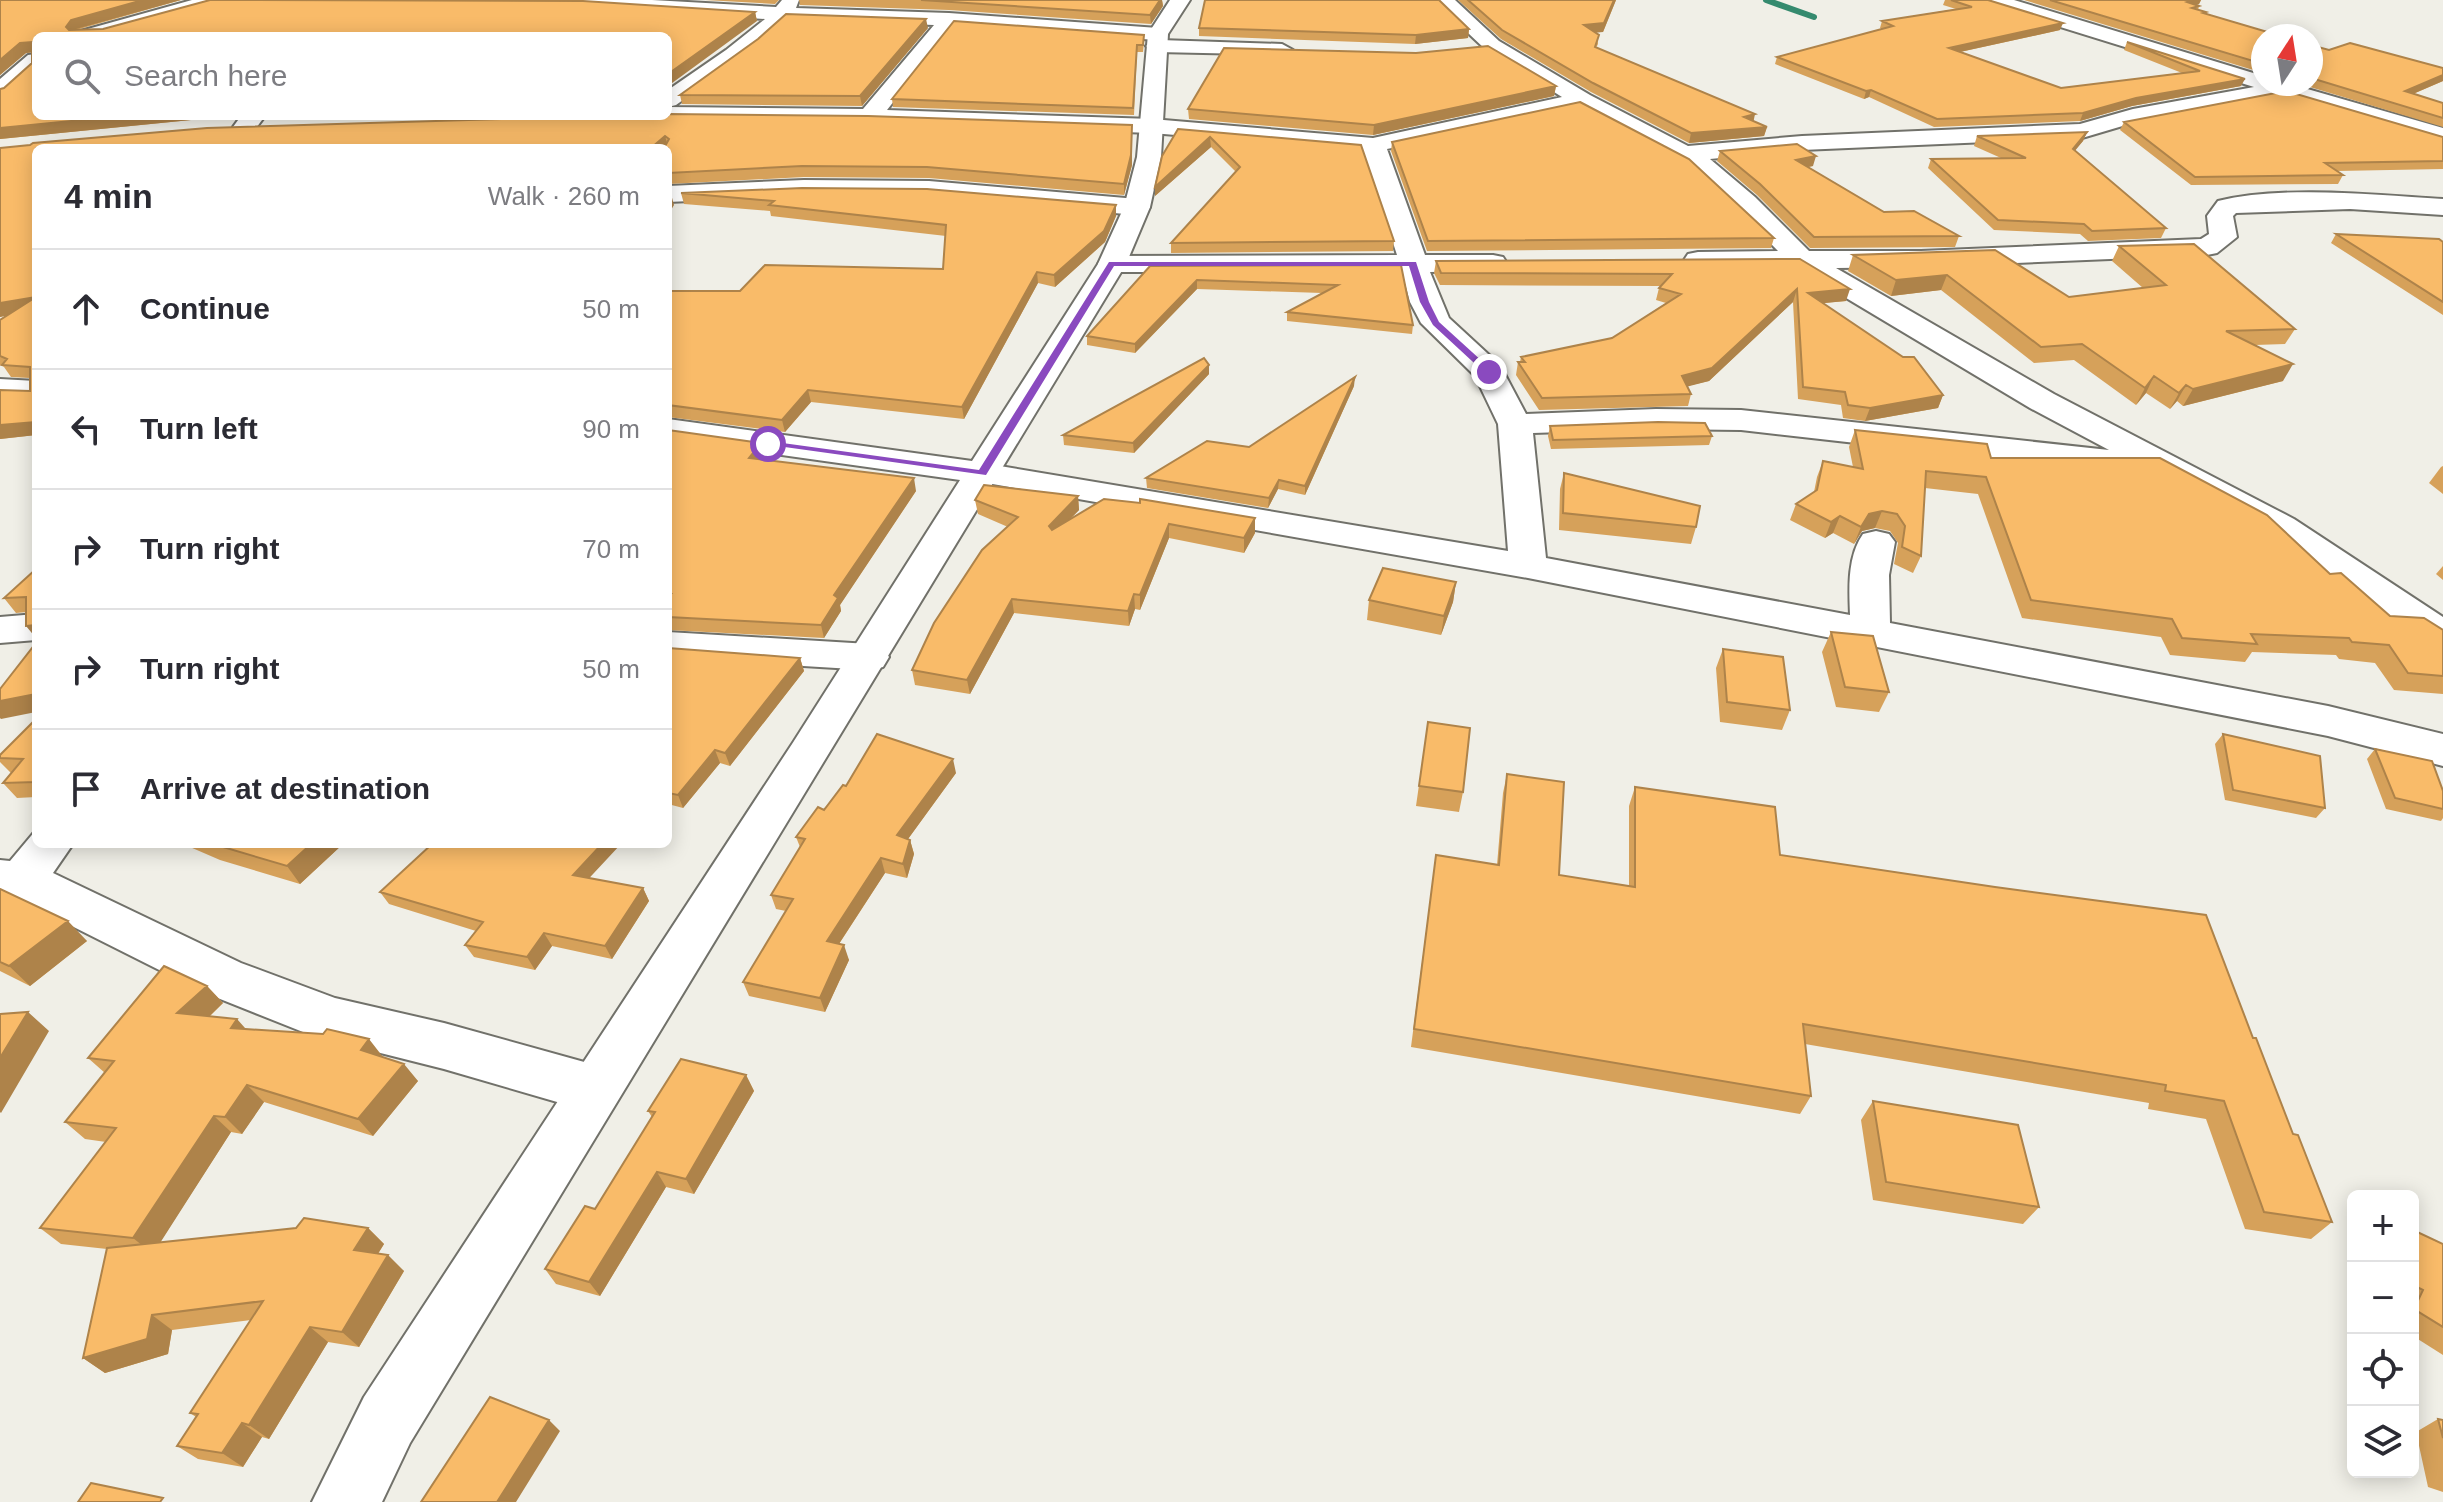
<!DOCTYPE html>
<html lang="en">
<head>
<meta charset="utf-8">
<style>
	:root { --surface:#fff; --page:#f2f2f3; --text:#2b2b33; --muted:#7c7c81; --line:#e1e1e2 }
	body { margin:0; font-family:Arial,sans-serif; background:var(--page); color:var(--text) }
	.controls { position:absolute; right:24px; bottom:24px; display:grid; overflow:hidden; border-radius:12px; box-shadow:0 4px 20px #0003 }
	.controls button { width:72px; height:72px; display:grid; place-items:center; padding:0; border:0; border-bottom:2px solid var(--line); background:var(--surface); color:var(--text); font:40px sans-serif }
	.compass { position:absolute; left:2251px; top:24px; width:72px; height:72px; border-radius:50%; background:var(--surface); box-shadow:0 4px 20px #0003; rotate:12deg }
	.stop { position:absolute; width:24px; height:24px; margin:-18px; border:6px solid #8a4abf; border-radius:50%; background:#fff }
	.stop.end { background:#8a4abf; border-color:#fff; box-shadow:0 2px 8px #0008 }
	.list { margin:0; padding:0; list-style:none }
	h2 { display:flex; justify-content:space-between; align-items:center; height:104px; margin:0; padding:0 32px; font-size:34px }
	h2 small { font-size:26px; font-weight:400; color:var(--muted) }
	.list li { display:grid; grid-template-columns:52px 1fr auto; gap:24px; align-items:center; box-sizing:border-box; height:120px; padding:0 32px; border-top:2px solid var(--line) }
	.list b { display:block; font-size:30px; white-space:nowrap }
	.list em { font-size:26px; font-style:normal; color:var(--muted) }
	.icon { flex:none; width:44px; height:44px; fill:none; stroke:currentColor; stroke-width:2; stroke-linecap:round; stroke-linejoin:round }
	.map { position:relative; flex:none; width:2443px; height:1502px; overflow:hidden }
	.search { position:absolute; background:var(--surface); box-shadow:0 4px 20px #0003; left:32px; top:32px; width:640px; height:88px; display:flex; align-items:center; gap:20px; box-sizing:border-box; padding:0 28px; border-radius:12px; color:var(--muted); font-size:30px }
	.panel { position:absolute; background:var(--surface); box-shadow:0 4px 20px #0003; left:32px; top:144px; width:640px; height:704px; border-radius:12px }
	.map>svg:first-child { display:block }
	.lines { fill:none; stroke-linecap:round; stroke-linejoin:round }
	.stream { stroke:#358a6e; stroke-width:6 }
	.minor-casing { stroke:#71716a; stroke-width:4 }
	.tertiary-casing { stroke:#71716a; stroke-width:4 }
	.minor { fill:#fff; fill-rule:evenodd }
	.tertiary { fill:#fff; fill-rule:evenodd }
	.wall { fill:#d6a15a }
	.shaded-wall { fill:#ae834a }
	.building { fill:#f9bb69; stroke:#ae834a; stroke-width:2 }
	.route { fill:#8a4abf }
</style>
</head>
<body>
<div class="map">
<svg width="2443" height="1502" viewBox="0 0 2443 1502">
	<rect width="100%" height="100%" fill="#f0efe7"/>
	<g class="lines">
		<path class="stream" d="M1766,0l48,17"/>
		<g class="minor-casing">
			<path id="minor" d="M192,0h32l-3,4 -114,32h-33l3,-4z
				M465,0h187l124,7 6,-7h17l-3,8 153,5 209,15 10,6 -8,6 122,4 11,6 -3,5 -133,-3 -11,-6 10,-6 -202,-15 -67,85 265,9 221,19 189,-41 -77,-48 -52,-49h22l44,41 91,54 98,51 114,-10 278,-12 53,-15 121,-22 -268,-83 -3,-4h31l249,76v8h27l153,44v15l-161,-47 -146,26 -54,16 -280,12 -92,9 45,38 54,54h112l280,-12 8,-5 -2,-18 11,-15c65,-16 158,-6 225,-2v16l-93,-6 -114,4 -3,3 4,21 -20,16 -10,2 -286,12 -85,1 218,126 240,125 149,98v32l-14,-4 -161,-110 -122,-65 -11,2 -49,-3 -345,-39 -85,-1 -123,4 13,125 304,57c-1,-26 -3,-58 13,-81l13,-3 13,3 6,8 -6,33 1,48 438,83 115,28v32l-115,-30 -800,-158 -558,-98 -5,-7 5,-7 12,-3 526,88 -10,-127 -23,-48 -54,-53 -11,-21 -8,-30h-290l-10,-2 -4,-6 4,-6 10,-2 285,-1 -34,-104 -211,-18 -282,-10 -202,-2 -10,-5h10v-9l195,2 71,-84 -147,-5 -29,26 -82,59 -8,2v-17l58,-40 39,-31 -179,-12 -111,-1zM1579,108l109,58 49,43 41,42 -80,1 -10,2 -4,6 4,6 108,2 234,140 79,42 -368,-40 -85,-1 -130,5 -26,-49 -51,-47 -19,-46 63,-1 10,-2 4,-6 -4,-6 -10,-2h-68l-38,-106z
				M36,54v17l-28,25 -8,2v-19l28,-24z
				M241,116h24l-12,16h-16l-4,-5z
				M804,180l125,1 208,18 9,2 4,6 -4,6 -9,2 -208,-18 -125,-1 -136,6v-16z
				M36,614v26l-36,3v-26z
				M668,632l201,12 14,3 6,10 -6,10 -14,3 -201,-12z
				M36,830v14h37l-20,29 188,90 94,35 109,25 151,42 19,7 8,17 -8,17 -19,7 -151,-44 -131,-33 -108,-43 -189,-95h-16v-38l10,1z"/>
		</g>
		<g class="tertiary-casing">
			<path id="tertiary" d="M1170,0h20l-22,34 -7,123 -11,50 -24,57 -716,1179 -28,59h-70l52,-105 430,-656 166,-261 -292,-41v-20l304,42 126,-197 26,-57 13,-50 11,-123z
				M0,379l36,2v20l-36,-2z"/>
		</g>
		<use href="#minor" class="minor"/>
		<use href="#tertiary" class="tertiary"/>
	</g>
	<path class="wall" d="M0,0h181l-105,30 679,-18 2,9 -721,95h282l-107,2 -211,21v-50l4,-1 28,-25v-11l-6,1 -26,22z
		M705,0h74l-4,4z
		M799,0h363l1,6 -12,18 -202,-14 -149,-5z
		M1458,0h158l-13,32h-7l2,12 -2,4 171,79 -3,9 -75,7 -98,-51 -90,-53z
		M1945,0h43l72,30 -100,22 101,36 121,-15 -58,-23 3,-8 114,44 -109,20 -52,15 -146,6 -65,-30 -5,2 -89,-35 2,-7 105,-28 -2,-1 2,-7 74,-12 -13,-4z
		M2024,0h177l-2,4 -3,1 3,1 -1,4 65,26v37z
		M928,28l-66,78 -180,-2 -2,-9z
		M1199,28l270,1 -1,9 -53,6 -216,-8z
		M1144,42l-1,10h-6l-3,63 -241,-8 -1,-8z
		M2311,45l18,5 114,18v13l-30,13 30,9v24l-143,-43h11z
		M1556,86l-2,10 -181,39 -184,-16 -1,-10z
		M2124,122l319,15v32l-106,2 6,4 -5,9 -147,1 -71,-55z
		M1132,125v40l-8,30 -195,-17 -125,-1 -136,7v-36h-632v287l-36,4 30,-48v-13l-19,-1 -7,-10 -4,-2v-45l6,-5 -6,2v-169z
		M1178,129l183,16 33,96 -1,10 -222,2v-10l65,-71 -25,-25 -56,49z
		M2087,132l-4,9 -8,9 91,78 -5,10 -73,3 -8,-7 -86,-4 -66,-62 3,-9 70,-1 -27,-12 3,-10z
		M1392,142l382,96 -3,10 -344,3 -36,-100z
		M1720,151l93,15 -5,1 76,45 75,24 -4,11 -145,1 -53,-53 -40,-34z
		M681,193l435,12v11l-11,26 -50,45 -17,-4 -74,136 -153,-17 -26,30 -117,-15v-126h72l203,-22 3,-33 -175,-20 -1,-5 -86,-7z
		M2336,234l107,8v73l-112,-72z
		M2119,246l176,83 -10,15 -30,1 28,36 -100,25 -6,-5 -7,8 -24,-16 -10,12 -62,-45 -40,3 -93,-73 -50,6 -43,-25 5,-16 216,42 74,-9 -31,-27z
		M1800,259l46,42 -23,2 120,92 -5,13 -73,13 -22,-3 -2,-13 -43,-6 -5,-97 -84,79 -22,5 4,8 -3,12 -149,4 -23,-35 2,-13h2l1,-5 91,-19 54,-35 -10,-3 3,-12 2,-2 -221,-1 -6,-12 2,-12z
		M1401,265l12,60 -1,9 -125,-13v-9l35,-19 -125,-4 -62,64 -48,-8v-9l63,-70z
		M1209,365v9l-75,79 -70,-8 -1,-10z
		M1354,386l-49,109 -27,-6 -10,19 -121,-20 -1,-10 103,-31z
		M1550,426l162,10 -3,9 -158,4 -3,-13z
		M668,430l97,26 -3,3 154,32 -76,114 1,6 -17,27 -156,-8z
		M1855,430l136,28 339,116 60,42 53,14v64l-49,-4 -19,-27 -36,-4 -3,-4 -84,-3 -7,10 -75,-7 -9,-18 -139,-19 -44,-124 -53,-6 -4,68 -8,17 -19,-9 4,-21 -8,-12 -15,-3 -13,3 -8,13 -21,-11 -8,5 -35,-18 6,-16 18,-12 3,-15 6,-16 30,6 -4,-20z
		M2443,466v28l-14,-11 12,-16z
		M1564,473l132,54 -5,17 -132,-14 1,-41z
		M1078,496l1,14 -8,8h184v15l-11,20 -75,-15 -29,72 -5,-1 -6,17 -115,-13 -44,81 -55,-9 -3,-15 96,-143 -30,-13 -3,-14z
		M2443,566v14l-7,-6z
		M36,569l-10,43 -10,1 -12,-15z
		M1456,582l-3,20 -12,33 -74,-15 2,-20z
		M1831,632l58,60 -10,20 -43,-5 -14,-55z
		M668,648l132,10 4,13 -74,95 -10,-3 -37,45 -15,-4z
		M1723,649l67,61 -8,20 -62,-8 -4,-54z
		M36,719v78l-19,1 -14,-15 8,-10 -11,-11v-7z
		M1428,722l35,70 -4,20 -43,-6z
		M2223,734l102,74 -9,10 -91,-18 -10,-56z
		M2375,749l68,42v27l-2,3 -55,-12 -19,-50z
		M956,773l-48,66 2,1 4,14 -7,24 -22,-5 -46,71 10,16 -24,52 -76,-16 -6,-14 43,-71 -10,-2 -5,-14 29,-48 -4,-10 50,-51z
		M1507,774l52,101 70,11v-80l6,-19 145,68 473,183 40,96 39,88 -21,17 -66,-10 -39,-110 -58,-10 1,-6 -344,-59 6,52 -11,18 -389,-67 25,-192 61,10 6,-72z
		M183,844h160l-43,40 -80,-24z
		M589,878l54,10 6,13 -37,58 -60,-13 -17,24 -61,-13 -9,-12 11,-14 -87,-27 -9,-12z
		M0,889l87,52 -57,45 -30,-15z
		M207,986l16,17 -14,14 36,12 138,28 35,24 -45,55 -109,-34 -22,32 -11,-2 -71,110 208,-14 16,16 -6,10 26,17 -45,76 -31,-5 -59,97 -7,-2 -19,30 -45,-8 -21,-13 19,-29 -6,-4 61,-93 -79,10 -4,24 -63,19 -22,-15 24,-109 -46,-5 -21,-16 66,-86 -21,-3 -20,-17 40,-49 -17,-15z
		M746,1075l8,16 -60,103 -28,-7 -66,109 -44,-12 -11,-15 50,-60 57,-92 -4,-6z
		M1873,1101l166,106 -16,17 -150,-24 -12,-80z
		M2413,1230l30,14v111l-30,-19z
		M2438,1419l5,1v72l-15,-5 -12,-55z"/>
	<path class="shaded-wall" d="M143,0h38l-105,29 -5,7 -5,-9 5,-7z
		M1160,0h2l1,6 -12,18 -1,-9z
		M1614,0h2l-13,32 -20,2 1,-9z
		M2193,0h8l-2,4 -15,5 3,-7z
		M755,12l2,9 -89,65v-12z
		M926,19l2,9 -66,78 -2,-10z
		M2063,23l-3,7 -114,25 3,-7z
		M1469,29l-1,9 -53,6 1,-9z
		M32,42l4,10 -10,1 -26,22v-15l20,-17z
		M2443,75v6l-42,18 4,-8z
		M2245,79l-4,7 -109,20 -52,15 3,-8 53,-15z
		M1556,86l-2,10 -181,39 1,-10z
		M1871,90l-2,7 -5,2 2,-8z
		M1755,114l-2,10 -9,-7z
		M122,116h88l1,2 -211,21v-11z
		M1132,125v40l-8,30v-11z
		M1767,127l-3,9 -75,7 2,-10z
		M2087,132l-4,9 -14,17 4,-9z
		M665,136l3,10 -2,2h-15z
		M1210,137l1,10 -56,49v-9z
		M1816,156l-3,10 -20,4 3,-10z
		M671,194l3,11 -6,10v-17z
		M1116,205v11l-11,26 -50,45 -1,-12z
		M1037,272l1,11 -74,136 -2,-12z
		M1947,275l-6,15 -50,6 5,-16z
		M1197,280v9l-62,64v-9z
		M1797,289l-4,13 -84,79 -31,8 4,-13z
		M1850,289l-4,12 -42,4 4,-12z
		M36,297v13l-36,7v-14z
		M2293,364l-10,17 -100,25 10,-17z
		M1209,365v9l-75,79 -1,-10z
		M2154,376l-8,17 -10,12 9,-17z
		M1355,377l-1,9 -49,109v-9z
		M2186,385l-9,16 -7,8 9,-16z
		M808,390l3,12 -26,30 -3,-12z
		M1943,395l-5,13 -73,13 5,-13z
		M36,422v13l-36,4v-14z
		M761,443l4,13 -13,14 -3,-12z
		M914,478l2,13 -76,114 1,6 -17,27 -3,-13 13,-30z
		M1279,480l-1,9 -10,19 1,-10z
		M1078,496l1,14 -29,30 -1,-14z
		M1882,511l-7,17 -13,3 -8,13 7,-17 8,-13z
		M1840,516l-7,17 -8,5 6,-16z
		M1255,518v15l-11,20v-15z
		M1169,524v14l-29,72v-15z
		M1456,582l-3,20 -12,33 3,-19z
		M1134,594l1,15 -6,17 -1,-15z
		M1012,599l2,14 -44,81 -3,-14z
		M36,625v13l-10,-12z
		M800,658l4,13 -74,95 -5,-13z
		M36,694v18l-35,7 -1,-1v-17z
		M715,750l5,13 -37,45 -5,-13z
		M953,759l3,14 -56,77 -3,-15z
		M910,840l4,14 -7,24 -4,-14z
		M311,844h32l-43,40 -13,-18z
		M602,844h19l-41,44 -7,-13z
		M881,858l4,15 -54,83 -4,-15z
		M643,888l6,13 -37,58 -7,-13z
		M68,921l19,20 -57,45 -21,-20z
		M544,933l8,13 -17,24 -8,-13z
		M844,945l5,15 -24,52 -5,-14z
		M207,986l16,17 -29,28 -17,-18z
		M28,1012l21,19 -48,82 -1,-1v-54z
		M237,1019l16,18 -22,-9z
		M369,1039l14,18 -22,-7z
		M404,1064l14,17 -45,55 -15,-17z
		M746,1075l8,16 -60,103 -8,-15z
		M247,1085l17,17 -22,32 -17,-17z
		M214,1116l17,16 -78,122 -20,-16z
		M657,1172l9,15 -66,109 -11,-14z
		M368,1228l16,16 -14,22 -16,-16z
		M388,1255l16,16 -45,76 -17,-15z
		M152,1315l20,15 -4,24 -63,19 -22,-15z
		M310,1327l18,15 -59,97 -20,-14z
		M549,1420l11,11 -44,71h-19z
		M242,1423l20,14 -19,30 -21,-14z"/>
	<path class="building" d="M0,0h143l-72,20 -5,7 3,3 34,-1 107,-29 373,1 172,11 -87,62v-38h-632v80h86l-122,12v-39l4,-1 28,-25v-21l-12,1 -20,17z
		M921,0h239l-10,15z
		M1205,0h234l30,29 -53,6 -217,-7z
		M1468,0h146l-10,23 -20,2 15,10 -4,12 160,67 -11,3 23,10 -76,6 -98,-50 -91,-53z
		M1951,0h37l75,23 -114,25 112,40 139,-17 -73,-29 118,37 -109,19 -53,15 -146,6 -66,-29 -5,1 -89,-34 116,-31 -11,-5 90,-14z
		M2050,0h143l-6,2 12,4 -7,2 14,4 -3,1 78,23h-18v28z
		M786,14l140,5 -66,77 -180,-1 78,-56z
		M954,21l190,14 -1,10h-6l-4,63 -241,-9z
		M2350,43l93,25v7l-38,16 38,12v15l-132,-40v-33l18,5z
		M1488,46l68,40 -182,39 -186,-16 36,-61 192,5z
		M2286,91l157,46v24l-118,2 18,12 -148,2 -71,-55z
		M1580,102l109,57 85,79 -346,3 -36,-99z
		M668,114l200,2 264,9 -1,30 -7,29 -197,-17 -125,-1 -134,7v-25h-4l5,-9 -4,-3 -14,12h-615v274l-36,3v-35l30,1v-24l-28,-2 5,-6 -7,-3v-36l36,-23 -36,6v-155l30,-3 3,-2 174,-15 395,-12h66z
		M1178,129l183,16 33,96 -223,2 69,-76 -30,-30 -55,50 7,-31z
		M2087,132l-14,17 93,79 -74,3 -8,-7 -86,-4 -67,-61 95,-1 -49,-22z
		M1797,144l19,12 -20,4 88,52 30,-1 45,25 -145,1 -54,-53 -40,-33z
		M802,188l125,1 189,16 -12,26 -50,44 -17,-3 -75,135 -154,-17 -26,30 -114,-15v-114h72l25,-26 178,4 3,-44 -177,-20 5,-4 -93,-8z
		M2336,234l103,5 4,3v60z
		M2194,244l101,85 -69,2 67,33 -100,25 -7,-4 -7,8 -25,-17 -9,12 -63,-44 -41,3 -94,-72 -51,5 -43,-25 142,-5 74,47 97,-12 -47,-39z
		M1800,259l50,30 -42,4 95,64h11l29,38 -73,13 -22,-3 -3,-13 -42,-5 -6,-98 -85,79 -30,8 9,18 -149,4 -24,-36h7l-4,-5 91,-19 69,-44 -22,-6 13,-14 -231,-1 -5,-12z
		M1401,265l12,60 -126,-13 51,-27 -141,-5 -62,64 -48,-8 63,-70z
		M1204,358l5,7 -76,78 -70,-8z
		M1355,377l-50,109 -26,-6 -10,18 -123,-20 61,-37 42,6z
		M1658,422l47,1 7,13 -159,4 -3,-14z
		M668,430l93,13 -12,15 165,20 -80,117 4,3 -17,27 -153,-8v-19l3,-4h-3z
		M1855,430l132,14 4,14h169l107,57 63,59 11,-1 49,43 34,2 19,12v46l-35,-3 -19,-28 -37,-3 -3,-4 -98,-4 6,10 -75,-6 -10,-19 -141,-19 -45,-123 -60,-6 -5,85 -19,-9 3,-21 -8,-12 -15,-3 -13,3 -8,13 -21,-11 -9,6 -35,-18 21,-14 6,-29 40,8z
		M1564,473l136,33 -4,21 -133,-14z
		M984,485l94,11 -29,30 3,4 52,-31 36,4v-4l115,19 -11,20 -75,-14 -29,71 -6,-1 -6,17 -116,-12 -45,81 -55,-10 22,-47 48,-73 36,-33 -43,-17z
		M1383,568l73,14 -12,34 -75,-16z
		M36,569v56l-10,1v-29l-22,1z
		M1831,632l42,4 16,56 -44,-5z
		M36,643v51l-36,7v-12z
		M668,648l132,10 -75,95 -10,-3 -37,45 -10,-2z
		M1723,649l60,8 7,53 -63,-8z
		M36,719v63l-33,1 20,-24 -23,-1v-3z
		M1428,722l42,6 -7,64 -44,-6z
		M877,734l76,25 -56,76 13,5 -7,24 -22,-6 -54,83 17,4 -24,53 -77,-16 50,-83 -22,-4 34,-56 -9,-2 22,-30 6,3 19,-25 3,1z
		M2223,734l97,22 5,52 -92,-18z
		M2375,749l57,12 11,30v18l-48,-11z
		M1507,774l57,8 -5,93 76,12v-100l140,20 5,48 215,32 211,28 47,123h3l37,96 5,1 34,87 -68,-10 -40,-111 -59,-10 1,-6 -363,-61 8,72 -397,-67 22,-174 63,10z
		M213,844h98l-24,22z
		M432,844h170l-29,31 70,13 -38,58 -61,-13 -17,24 -62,-12 18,-23 -103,-30z
		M0,889l68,32 -59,45 -9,-4z
		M164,966l43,20 -30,27 60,6 -6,9 92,6 4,-5 42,10 -8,11 43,14 -46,55 -111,-34 -22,32 -11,-1 -81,122 -93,-10 76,-100 -51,-6 49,-61 -26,-3z
		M28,1012l-28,46v-44z
		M681,1059l65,16 -60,104 -29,-7 -68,110 -44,-13 40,-63 10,3 60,-97 -7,-1z
		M1873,1101l145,24 21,82 -153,-25z
		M304,1218l64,10 -14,22 34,5 -46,77 -32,-5 -61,98 -7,-2 -20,30 -45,-7 21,-32 -8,-1 73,-112 -111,14 -5,24 -64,19 24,-110 189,-20z
		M2413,1230l30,14v83l-29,-18 9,-19 -10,-5z
		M490,1397l59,23 -52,82h-76z
		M2438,1419l5,1v18z
		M91,1483l72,15 -3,4h-82z"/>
	<path class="route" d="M1109,262h307l13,40 10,20 55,50 -8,2 -53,-49 -13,-23 -11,-36h-295l-128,209 -223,-31 5,-3 211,29z"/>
</svg>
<div class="controls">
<button>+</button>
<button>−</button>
<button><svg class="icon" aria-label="locate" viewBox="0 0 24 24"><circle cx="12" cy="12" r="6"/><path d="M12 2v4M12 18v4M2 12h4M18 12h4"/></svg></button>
<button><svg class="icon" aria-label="layers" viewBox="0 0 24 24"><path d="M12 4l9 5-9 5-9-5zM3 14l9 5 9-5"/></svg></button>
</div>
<svg class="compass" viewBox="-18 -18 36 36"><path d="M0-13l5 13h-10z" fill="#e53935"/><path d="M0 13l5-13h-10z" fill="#7c7c81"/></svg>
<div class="stop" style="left:768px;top:444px"></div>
<div class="stop end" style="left:1489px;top:372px"></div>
<div class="search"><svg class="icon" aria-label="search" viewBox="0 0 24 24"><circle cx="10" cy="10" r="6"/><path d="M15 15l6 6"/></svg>Search here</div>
<section class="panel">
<h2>4 min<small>Walk · 260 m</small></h2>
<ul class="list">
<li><svg class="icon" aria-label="ahead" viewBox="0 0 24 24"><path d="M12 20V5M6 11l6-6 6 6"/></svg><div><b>Continue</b></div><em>50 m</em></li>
<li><svg class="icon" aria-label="left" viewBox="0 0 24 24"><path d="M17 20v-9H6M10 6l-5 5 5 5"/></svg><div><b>Turn left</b></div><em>90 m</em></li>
<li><svg class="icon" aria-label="right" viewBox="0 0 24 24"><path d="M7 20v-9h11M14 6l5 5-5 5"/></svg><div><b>Turn right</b></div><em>70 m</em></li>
<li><svg class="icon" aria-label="right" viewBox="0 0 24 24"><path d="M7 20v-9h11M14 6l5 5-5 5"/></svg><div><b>Turn right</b></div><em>50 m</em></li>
<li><svg class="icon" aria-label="arrive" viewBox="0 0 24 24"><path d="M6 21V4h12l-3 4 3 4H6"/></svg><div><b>Arrive at destination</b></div></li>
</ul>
</section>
</div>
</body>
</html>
